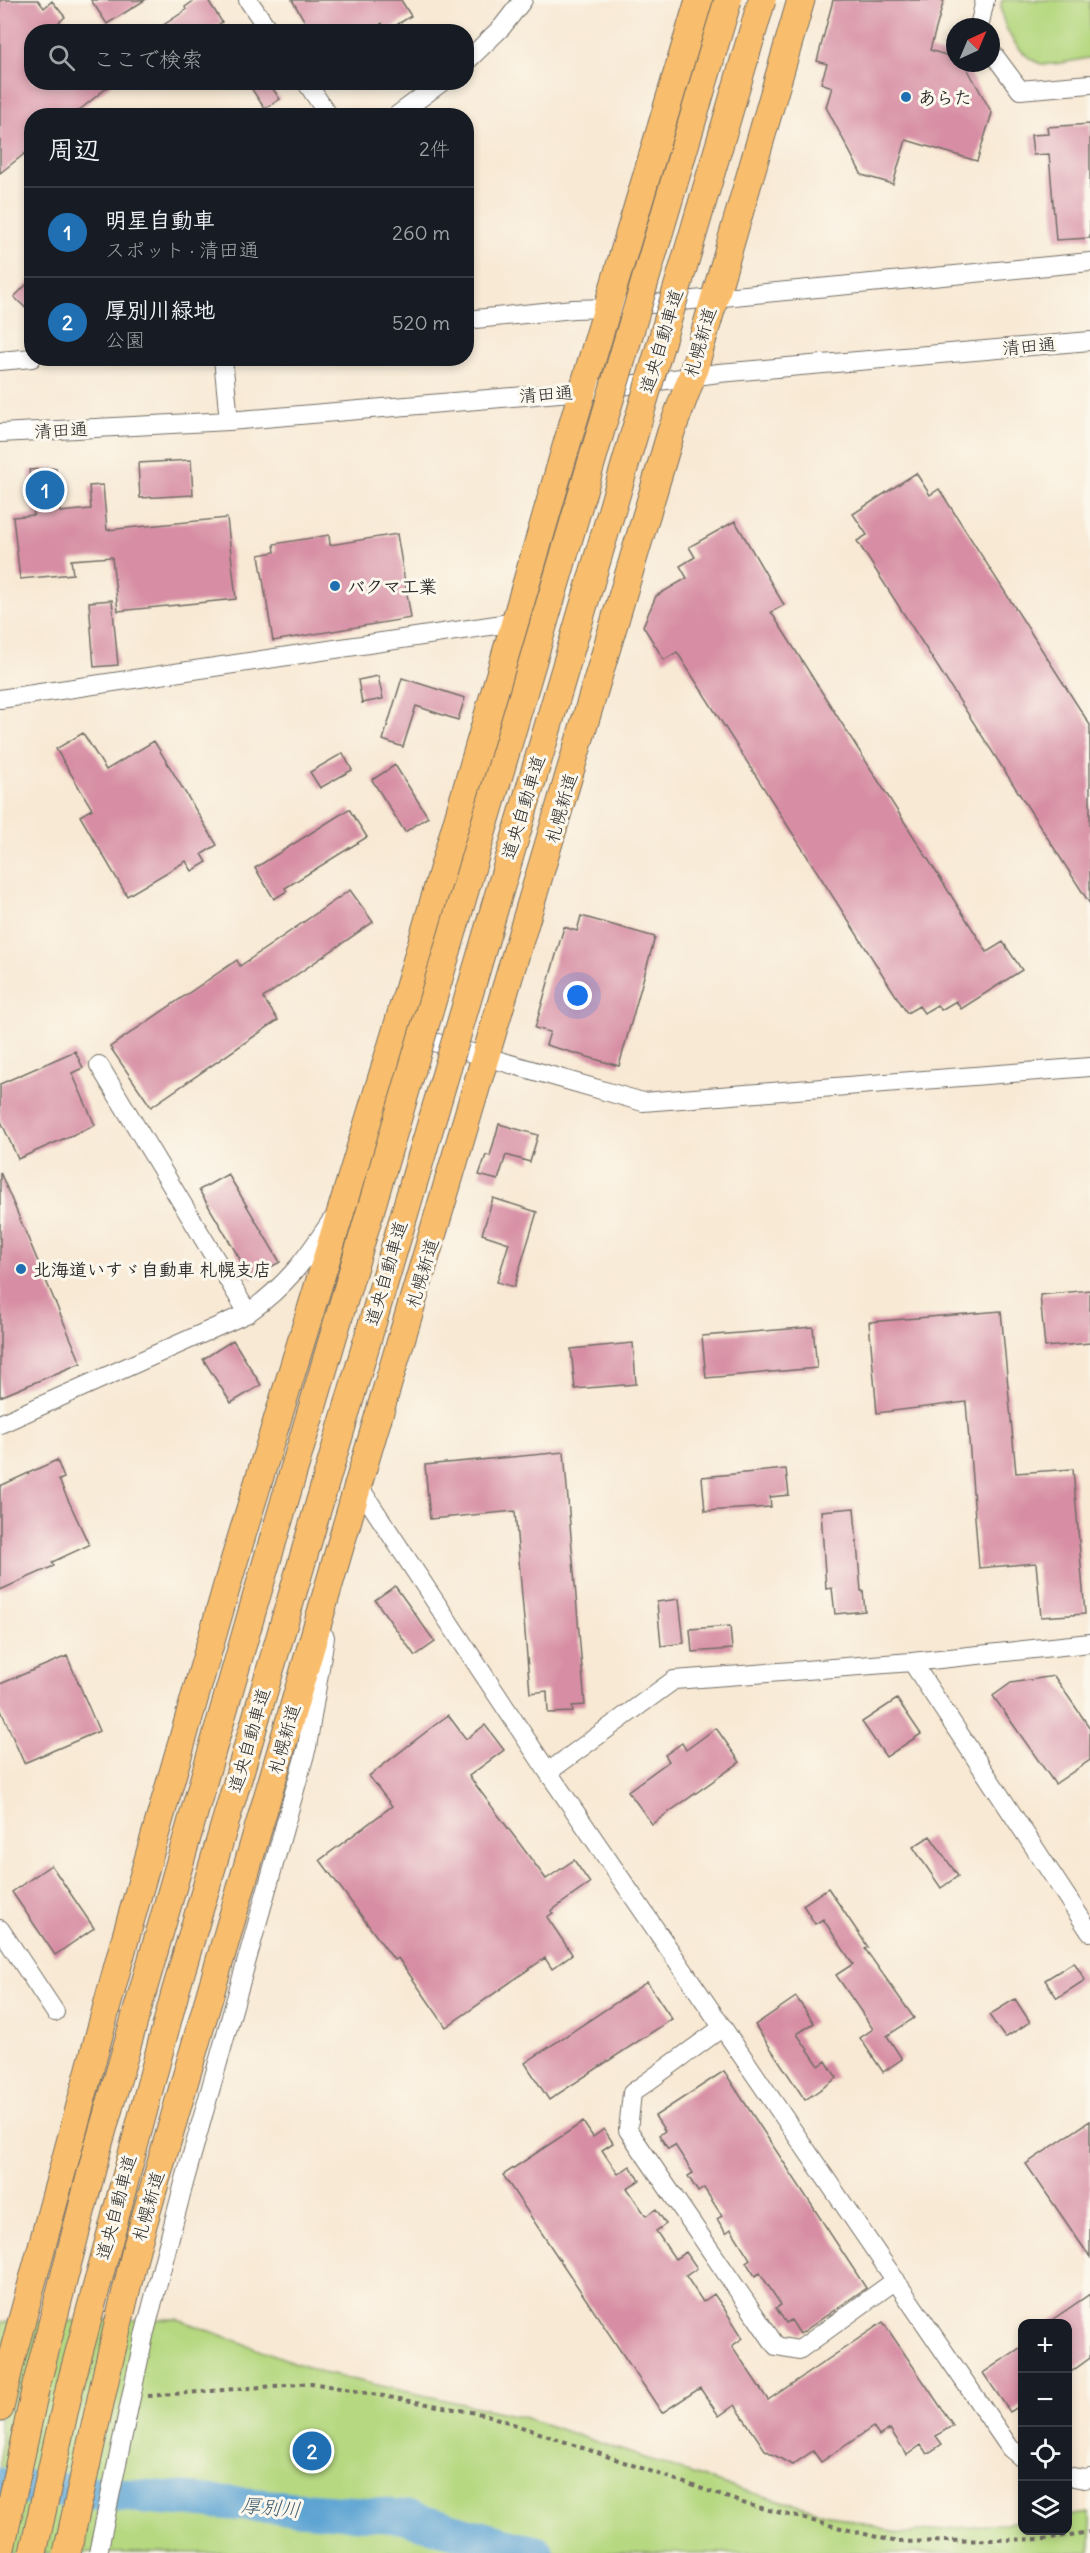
<!DOCTYPE html>
<html lang="ja">
<head>
<meta charset="utf-8">
<style>
	:root { --surface:#171b24; --page:#20242c; --text:#f1f3f6; --muted:#9ea1a6; --line:#363941; --accent:#1f6fb2 }
	body { margin:0; font-family:Delius,"Klee One",sans-serif; background:var(--page); color:var(--text) }
	.controls { position:absolute; right:18px; bottom:18px; display:grid; overflow:hidden; border-radius:12px; box-shadow:0 3px 9px #0003 }
	.controls button { width:54px; height:54px; display:grid; place-items:center; padding:0; border:0; border-bottom:2px solid var(--line); background:var(--surface); color:var(--text); font:30px sans-serif }
	.compass { position:absolute; left:946px; top:18px; width:54px; height:54px; border-radius:50%; background:var(--surface); box-shadow:0 3px 9px #0003; rotate:44deg }
	.you { position:absolute; left:578px; top:996px; width:21px; height:21px; margin:-15px; border:4px solid #fff; border-radius:50%; background:#1a73e8; box-shadow:0 0 0 9px #1a73e833 }
	.badge { display:grid; place-items:center; width:39px; height:39px; border-radius:50%; background:var(--accent); color:#fff; font-size:20px; font-weight:700 }
	.pin { position:absolute; translate:-50% -50%; border:3px solid #fff; box-shadow:0 2px 6px #0006 }
	.list { margin:0; padding:0; list-style:none }
	h2 { display:flex; justify-content:space-between; align-items:center; height:78px; margin:0; padding:0 24px; font-size:26px }
	h2 small { font-size:20px; font-weight:400; color:var(--muted) }
	.list li { display:grid; grid-template-columns:39px 1fr auto; gap:18px; align-items:center; box-sizing:border-box; height:90px; padding:0 24px; border-top:2px solid var(--line) }
	.list b { display:block; font-size:22px; white-space:nowrap }
	.list p { margin:0; font-size:20px; white-space:nowrap; color:var(--muted) }
	.list em { font-size:20px; font-style:normal; color:var(--muted) }
	.icon { flex:none; width:33px; height:33px; fill:none; stroke:currentColor; stroke-width:2; stroke-linecap:round; stroke-linejoin:round }
	.map { position:relative; flex:none; width:1090px; height:2553px; overflow:hidden }
	.search { position:absolute; background:var(--surface); box-shadow:0 3px 9px #0003; left:24px; top:24px; width:450px; height:66px; display:flex; align-items:center; gap:15px; box-sizing:border-box; padding:0 21px; border-radius:24px; color:var(--muted); font-size:22px }
	.panel { position:absolute; background:var(--surface); box-shadow:0 3px 9px #0003; left:24px; top:108px; width:450px; height:258px; border-radius:24px }
	.map>svg:first-child { display:block }
	.green { fill:#b6d880; stroke:#708256; stroke-width:1.5 }
	.lines { fill:none; stroke-linecap:round; stroke-linejoin:round }
	.river { stroke:#5da4d3; stroke-width:34 }
	.building { fill:#d78ea4 }
	.minor-casing { stroke:#736e66; stroke-width:20 }
	.highway-casing { stroke:#736e66; stroke-width:29 }
	.path { stroke:#736e66; stroke-width:4; stroke-dasharray:4.5 4.5; stroke-linecap:butt }
	.minor { stroke:#fff; stroke-width:18 }
	.highway { stroke:#f9be6d; stroke-width:27 }
	.minor-bridge-casing { stroke:#736e66; stroke-width:20; stroke-linecap:butt }
	.highway-bridge-casing { stroke:#736e66; stroke-width:29; stroke-linecap:butt }
	.minor-bridge { stroke:#fff; stroke-width:18 }
	.highway-bridge { stroke:#f9be6d; stroke-width:27 }
	.poi-dot { fill:#1f6fb2; stroke:#fbf7ec; stroke-width:2 }
	.labels { text-anchor:middle; dominant-baseline:central; stroke-width:6; stroke-linejoin:round; paint-order:stroke }
	.poi-label { font-size:18px; font-weight:bold; fill:#2b2b2b; stroke:#fbf7ec; text-anchor:start }
	.street-label { font-size:18px; fill:#2b2b2b; stroke:#fbf7ec }
	.water-label { font-size:20px; font-style:italic; fill:#3f5b6e; stroke:#fbf7ec }
</style>
</head>
<body>
<div class="map">
<svg width="1090" height="2553" viewBox="0 0 1090 2553">
	<rect width="100%" height="100%" fill="#fbf7ec"/>
	<filter id="ink" filterUnits="userSpaceOnUse"><feTurbulence type="fractalNoise" baseFrequency=".0167" numOctaves="2"/><feDisplacementMap in="SourceGraphic" scale="12" xChannelSelector="R" yChannelSelector="G"/><feConvolveMatrix kernelMatrix="1 2 1 2 8 2 1 2 1" color-interpolation-filters="sRGB"/></filter>
	<filter id="wash" filterUnits="userSpaceOnUse"><feTurbulence type="fractalNoise" baseFrequency=".008" numOctaves="4" result="noise"/><feDisplacementMap in="SourceGraphic" scale="24" xChannelSelector="R" yChannelSelector="G"/><feGaussianBlur stdDeviation="1.35" result="paint"/><feColorMatrix in="noise" values="0 0 0 0 0 0 0 0 0 0 0 0 0 0 0 0 0 1.4 0 .05"/><feComposite in="paint" operator="in"/></filter>
	<g filter="url(#wash)">
		<rect width="100%" height="100%" fill="#f8e9d4"/>
		<path class="green" d="M1002,0h88v58c-12,1 -36,8 -48,6 -22,-5 -46,-43 -40,-64z
			M178,2319l145,54 200,44 202,68 175,49 122,-13v9h46v-14l22,-3v40h-1090v-231z"/>
		<g class="lines">
			<path class="river" d="M0,2485l404,32 133,36"/>
		</g>
		<g id="blocks">
			<path class="building" d="M0,0h38l6,8 8,-7 13,16 -8,7 6,8h-31v50h82l-42,34h-40v32l-32,25z
				M91,0h54l-38,24z
				M195,0h13l14,22 -14,10h-55l33,-22 -1,-3z
				M292,0h109l10,16 -24,15 -5,-8 -13,9h-58z
				M833,0h111l-14,50 25,8v5h9l28,50 -15,48 -71,-21 -13,44 -31,-9 -36,-68 6,-20 -11,-4 6,-19 -10,-3z
				M247,82h21l12,17 -15,10z
				M1090,124v114l-34,2 -7,-86 -16,1 -2,-20 17,-1 -1,-7z
				M32,279v35l-18,-17z
				M191,460l2,35 -53,3 -2,-35z
				M56,468l4,44 31,-3 -2,-23 14,-1 4,45 120,-12 9,81 -118,12 -6,-54 -41,3 2,14 -53,5 -7,-62 21,-2 -5,-45z
				M916,473l14,22 9,-6 151,236v179l-233,-363 10,-6 -14,-21z
				M735,521l49,84 -13,7 216,340 16,-10 19,28 -61,39 -5,-8 -15,9 -4,-5 -13,8 -5,-7 -12,7 -230,-361 -13,8 -21,-34 13,-30 31,-18 -7,-12 15,-9 -6,-10z
				M397,534l14,84 -138,23 -14,-86 16,-3 -1,-8 55,-9 1,10z
				M112,600l6,65 -24,2 -5,-65z
				M378,676l5,23 -21,4 -4,-23z
				M402,678l63,20 -7,22 -42,-14 -13,41 -20,-7z
				M83,733l23,37 48,-29 63,104 -15,9 5,8 -15,9 -6,-10 -59,35 -47,-80 12,-7 -36,-60z
				M343,753l9,17 -32,18 -10,-16z
				M395,765l33,52 -23,15 -33,-52z
				M349,809l18,28 -82,51 2,3 -13,8 -19,-31z
				M350,890l23,32 -110,76 15,22 -127,87 -41,-60 127,-87 3,6z
				M581,916l74,21 -36,129 -73,-21 4,-13 -15,-4 29,-101 13,4z
				M75,1051l8,17 -11,5 23,52 -77,34 -18,-40v-35z
				M499,1124l39,11 -8,27 -24,-7 -8,25 -19,-5 7,-20 4,1z
				M0,1172l81,191 -81,34z
				M228,1174l52,88 -29,16 -52,-88z
				M493,1198l44,14 -23,75 -17,-5 12,-39 -27,-9z
				M1090,1290v53l-45,4 -5,-52z
				M1001,1311l15,162 57,-4 12,145 -44,3 -5,-54 -57,5 -13,-166 -89,11 -8,-91z
				M813,1327l4,41 -111,10 -4,-42z
				M233,1340l28,45 -30,18 -28,-44z
				M633,1343l3,41 -61,5 -4,-40z
				M564,1452l21,253 -13,1 1,6 -25,1 -1,-22 -17,2 -15,-182 -85,8 -5,-54z
				M57,1460l7,18 -5,2 30,65 -37,17 2,4 -54,24v-104z
				M786,1469l3,26 -19,2 1,10 -66,4 -3,-34z
				M854,1508l7,83h2l2,20 -30,3 -3,-26 -6,1 -5,-78z
				M395,1586l40,56 -20,14 -40,-56z
				M679,1599l5,44 -23,3 -4,-44z
				M730,1626l2,23 -40,3 -2,-23z
				M67,1656l32,75 -75,32 -24,-55v-24z
				M1054,1676l36,52v32l-35,24 -62,-88 18,-13z
				M897,1699l24,35 -35,23 -24,-35z
				M448,1715l18,24 19,-14 19,25 -35,26 77,103 28,-19 16,23 -39,28 2,2 -6,4 25,37 -20,15 -7,-11 -99,69 -48,-69 -4,2 -74,-100 72,-54 -23,-30z
				M716,1728l24,34 -88,62 -24,-33 41,-30 -4,-6 17,-12 4,7z
				M930,1836l28,40 -17,12 -28,-41z
				M51,1865l43,63 -39,27 -43,-63z
				M828,1888l40,59 -3,2 49,69 -27,18 15,23 -19,13 -23,-34 13,-9 -37,-54 17,-11 -30,-45 -8,5 -12,-19z
				M1074,1962l11,18 -28,18 -12,-18z
				M647,1982l25,37 -123,81 -24,-37z
				M796,1997l18,26 -17,11 22,32 7,-5 11,17 -32,22 -50,-75z
				M1015,1999l15,23 -25,16 -16,-23z
				M724,2071l142,217 -66,46 -9,-14 -5,3 -10,-15 5,-3 -21,-32 -5,3 -9,-14 4,-3 -19,-30 -5,4 -9,-14 5,-3 -18,-28 -6,4 -10,-16 5,-3 -18,-28 -7,4 -9,-14 6,-4 -10,-15z
				M1090,2121v136l-64,-93z
				M583,2122l10,15 11,-8 9,14 -11,7 16,24 12,-8 10,14 -13,8 19,28 10,-7 10,15 -10,7 19,28 11,-7 11,16 -11,8 17,26 11,-8 11,16 18,28 -11,8 36,54 115,-78 70,103 -17,11 6,8 -15,10 -6,-9 -14,10 -17,-26 -11,7 -6,-9 -52,35 -8,-11 -21,14 -27,-15 -30,-45 -16,11 -19,-28 -38,25 -159,-238z
				M1090,2294v64l-22,16v-50h-22z
				M1023,2346v58l-13,8 -27,-39z"/>
		</g>
	</g>
	<g filter="url(#ink)">
		<use href="#blocks" fill-opacity="0" stroke="#736e66" stroke-width="1.5"/>
		<g class="lines">
			<g class="minor-casing">
				<path id="minor" d="M248,0l22,32
					M979,27l6,-27
					M991,51l29,39 70,-6
					M466,62l36,-35 21,-27
					M306,82l23,34
					M396,116l46,-34
					M466,320l107,-11 36,-1 481,-46
					M223,358l6,63
					M0,361l32,-3
					M0,433l229,-12 354,-30 136,-18 371,-32
					M0,699l516,-77
					M413,1036l230,66 447,-35
					M99,1065l149,248
					M0,1424l248,-111c39,-28 57,-53 83,-92
					M358,1485l190,287 462,676 12,10
					M912,1662l178,270
					M548,1772l126,-92 238,-18 178,-19
					M0,1929l55,83
					M723,2027l-91,66 -4,37 148,216 23,4 97,-70
					M144,2336l40,-153 123,-436 18,-110
					M1068,2476l16,3 6,-1"/>
			</g>
			<g class="highway-casing">
				<path id="highway" d="M108,2367l28,-118 222,-764 313,-1053 21,-56 109,-376
					M0,2408l10,-44 114,-421 108,-375 164,-537 172,-591 131,-440"/>
			</g>
			<path class="path" d="M148,2396l164,-13 175,32 262,90 148,37 147,-3 46,-7"/>
			<use href="#minor" class="minor"/>
			<use href="#highway" class="highway"/>
			<g class="minor-bridge-casing">
				<path id="minor-bridge" d="M98,2553l46,-217"/>
			</g>
			<g class="highway-bridge-casing">
				<path id="highway-bridge" d="M0,2553l36,-167 61,-236 159,-552 472,-1598
					M33,2553l37,-167 105,-393 587,-1993
					M67,2553l41,-186"/>
			</g>
			<use href="#minor-bridge" class="minor-bridge"/>
			<use href="#highway-bridge" class="highway-bridge"/>
		</g>
	</g>
	<g class="poi-dot">
		<circle cx="906" cy="97" r="6"/>
		<circle cx="335" cy="586" r="6"/>
		<circle cx="21" cy="1269" r="6"/>
	</g>
	<g class="labels">
		<g class="poi-label">
			<text x="918" y="97">あらた</text>
			<text x="347" y="586">バクマ工業</text>
			<text x="33" y="1269">北海道いすゞ自動車 札幌支店</text>
		</g>
		<g class="street-label">
			<text transform="translate(661 341) rotate(-73)">道央自動車道</text>
			<text transform="translate(700 342) rotate(-74)">札幌新道</text>
			<text transform="translate(1029 346) rotate(-5)">清田通</text>
			<text transform="translate(546 394) rotate(-4)">清田通</text>
			<text transform="translate(61 430) rotate(-3)">清田通</text>
			<text transform="translate(523 807) rotate(-73)">道央自動車道</text>
			<text transform="translate(561 808) rotate(-74)">札幌新道</text>
			<text transform="translate(386 1273) rotate(-74)">道央自動車道</text>
			<text transform="translate(422 1273) rotate(-73)">札幌新道</text>
			<text transform="translate(284 1739) rotate(-74)">札幌新道</text>
			<text transform="translate(249 1740) rotate(-74)">道央自動車道</text>
			<text transform="translate(148 2206) rotate(-74)">札幌新道</text>
			<text transform="translate(116 2207) rotate(-75)">道央自動車道</text>
		</g>
		<g class="water-label">
			<text transform="translate(271 2507) rotate(5)">厚別川</text>
		</g>
	</g>
</svg>
<div class="controls">
<button>+</button>
<button>−</button>
<button><svg class="icon" aria-label="locate" viewBox="0 0 24 24"><circle cx="12" cy="12" r="6"/><path d="M12 2v4M12 18v4M2 12h4M18 12h4"/></svg></button>
<button><svg class="icon" aria-label="layers" viewBox="0 0 24 24"><path d="M12 4l9 5-9 5-9-5zM3 14l9 5 9-5"/></svg></button>
</div>
<svg class="compass" viewBox="-18 -18 36 36"><path d="M0-13l5 13h-10z" fill="#e53935"/><path d="M0 13l5-13h-10z" fill="#9ea1a6"/></svg>
<div class="you"></div>
<div class="pin badge" style="left:45px;top:490px">1</div>
<div class="pin badge" style="left:312px;top:2451px">2</div>
<div class="search"><svg class="icon" aria-label="search" viewBox="0 0 24 24"><circle cx="10" cy="10" r="6"/><path d="M15 15l6 6"/></svg>ここで検索</div>
<section class="panel">
<h2>周辺<small>2件</small></h2>
<ul class="list">
<li><span class="badge">1</span><div><b>明星自動車</b><p>スポット · 清田通</p></div><em>260 m</em></li>
<li><span class="badge">2</span><div><b>厚別川緑地</b><p>公園</p></div><em>520 m</em></li>
</ul>
</section>
</div>
</body>
</html>
